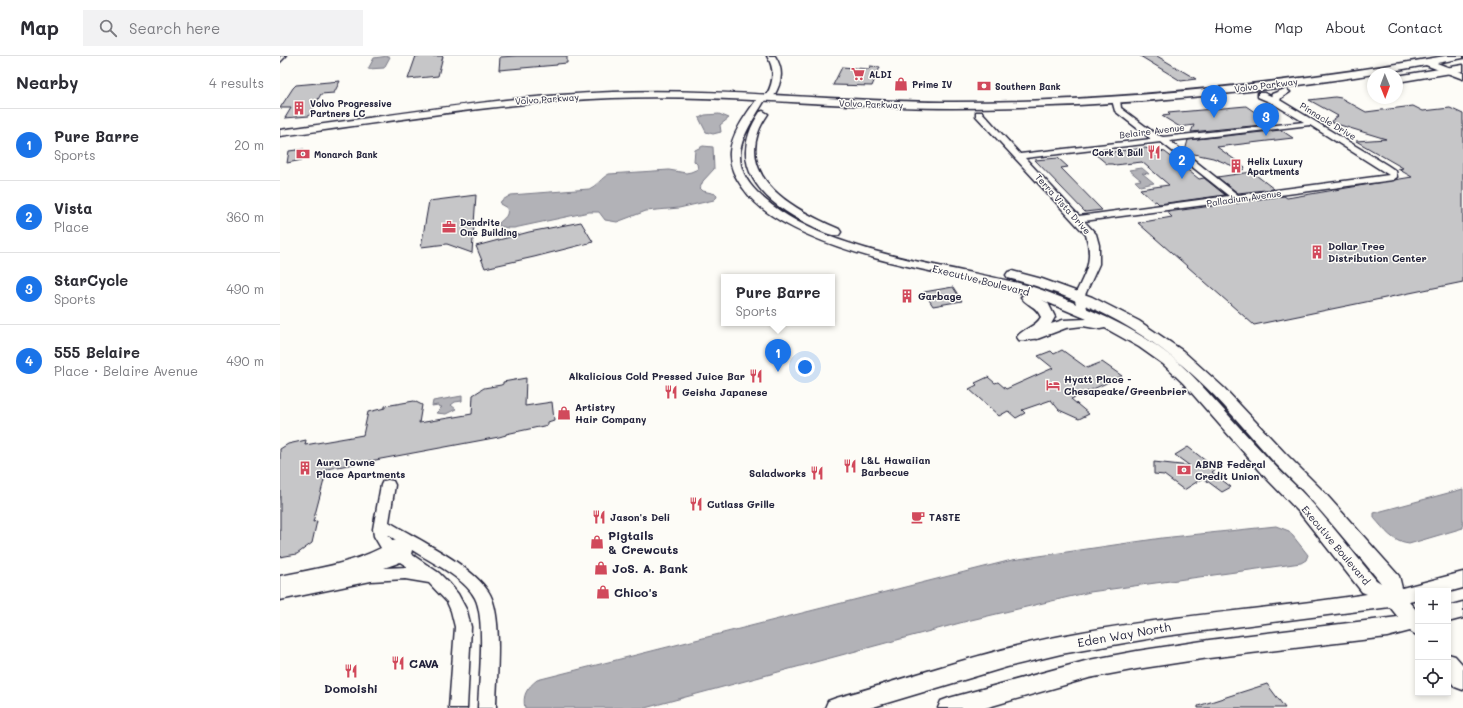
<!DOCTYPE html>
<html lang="en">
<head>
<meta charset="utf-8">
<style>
	:root { --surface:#fff; --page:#f2f2f3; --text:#2b2b33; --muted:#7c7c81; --line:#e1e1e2; --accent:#1a73e8 }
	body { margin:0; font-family:Mali,sans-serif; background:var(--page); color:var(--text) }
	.controls { position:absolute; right:12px; bottom:12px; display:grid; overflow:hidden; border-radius:0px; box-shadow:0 2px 6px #0003 }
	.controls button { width:36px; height:36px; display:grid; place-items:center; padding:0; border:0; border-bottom:1px solid var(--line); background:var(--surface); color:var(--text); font:20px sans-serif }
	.compass { position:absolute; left:1087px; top:12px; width:36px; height:36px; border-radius:50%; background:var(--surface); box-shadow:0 2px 6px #0003; rotate:179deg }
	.you { position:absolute; left:525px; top:311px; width:14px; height:14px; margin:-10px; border:3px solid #fff; border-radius:50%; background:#1a73e8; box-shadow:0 0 0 6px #1a73e833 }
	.badge { display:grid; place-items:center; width:26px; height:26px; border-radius:50%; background:var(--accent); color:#fff; font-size:13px; font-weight:700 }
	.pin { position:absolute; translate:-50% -33px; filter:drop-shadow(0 1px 2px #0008) }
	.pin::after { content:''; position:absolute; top:21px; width:14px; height:12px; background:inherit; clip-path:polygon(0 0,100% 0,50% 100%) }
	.popup { position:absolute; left:441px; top:218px; width:114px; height:52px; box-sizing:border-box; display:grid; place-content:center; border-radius:0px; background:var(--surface); filter:drop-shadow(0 1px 3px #0005); font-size:13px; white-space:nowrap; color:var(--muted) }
	.popup b { font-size:15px; color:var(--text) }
	.popup::after { content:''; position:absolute; left:50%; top:100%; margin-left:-8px; border:8px solid transparent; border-top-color:var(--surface) }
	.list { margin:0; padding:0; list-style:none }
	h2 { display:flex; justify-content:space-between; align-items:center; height:52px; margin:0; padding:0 16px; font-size:17px }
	h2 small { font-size:13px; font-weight:400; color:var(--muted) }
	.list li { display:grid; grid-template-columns:26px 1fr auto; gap:12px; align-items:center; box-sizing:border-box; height:72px; padding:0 16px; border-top:1px solid var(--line) }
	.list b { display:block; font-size:15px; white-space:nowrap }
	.list p { margin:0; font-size:13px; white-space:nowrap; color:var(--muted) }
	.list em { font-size:13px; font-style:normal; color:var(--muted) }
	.icon { flex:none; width:22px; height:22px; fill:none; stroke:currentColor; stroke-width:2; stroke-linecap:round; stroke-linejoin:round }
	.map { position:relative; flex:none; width:1183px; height:652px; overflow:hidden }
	header { display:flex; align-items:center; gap:24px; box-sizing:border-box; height:56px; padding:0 20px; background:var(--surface); border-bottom:1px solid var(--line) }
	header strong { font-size:19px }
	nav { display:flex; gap:22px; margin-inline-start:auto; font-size:14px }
	.search { width:280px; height:36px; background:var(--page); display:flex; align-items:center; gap:10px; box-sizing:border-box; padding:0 14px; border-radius:0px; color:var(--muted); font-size:15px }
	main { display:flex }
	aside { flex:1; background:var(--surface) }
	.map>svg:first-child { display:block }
	.water { fill:#b2b2b7; stroke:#787885 }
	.building { fill:#c6c6c8; stroke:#22223b }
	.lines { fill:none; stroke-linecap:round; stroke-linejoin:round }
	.minor-casing { stroke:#22223b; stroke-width:3 }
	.tertiary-casing { stroke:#22223b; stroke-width:3 }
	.secondary-casing { stroke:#22223b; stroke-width:3 }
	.minor { fill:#fdfcf7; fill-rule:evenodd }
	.tertiary { fill:#fdfcf7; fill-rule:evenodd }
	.secondary { fill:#fdfcf7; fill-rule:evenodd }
	.labels { text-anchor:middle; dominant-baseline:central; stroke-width:3; stroke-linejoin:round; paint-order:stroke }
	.far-poi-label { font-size:9px; font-weight:bold; fill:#22223b; stroke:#fdfcf7; text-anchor:start }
	.far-street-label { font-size:9px; fill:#22223b; stroke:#fdfcf7 }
	.poi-label { font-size:10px; font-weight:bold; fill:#22223b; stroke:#fdfcf7; text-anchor:start }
	.street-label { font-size:10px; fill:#22223b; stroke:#fdfcf7 }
	.near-poi-label { font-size:12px; font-weight:bold; fill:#22223b; stroke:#fdfcf7; text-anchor:start }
	.near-street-label { font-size:12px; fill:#22223b; stroke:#fdfcf7 }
</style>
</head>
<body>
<header>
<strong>Map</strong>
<div class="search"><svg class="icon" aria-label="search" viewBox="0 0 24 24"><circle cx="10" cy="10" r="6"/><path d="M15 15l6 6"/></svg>Search here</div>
<nav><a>Home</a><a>Map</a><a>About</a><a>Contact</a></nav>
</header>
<main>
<aside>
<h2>Nearby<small>4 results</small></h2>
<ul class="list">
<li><span class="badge">1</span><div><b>Pure Barre</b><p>Sports</p></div><em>20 m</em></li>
<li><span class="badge">2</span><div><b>Vista</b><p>Place</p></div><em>360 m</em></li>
<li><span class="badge">3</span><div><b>StarCycle</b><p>Sports</p></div><em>490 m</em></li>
<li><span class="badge">4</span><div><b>555 Belaire</b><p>Place · Belaire Avenue</p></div><em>490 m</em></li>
</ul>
</aside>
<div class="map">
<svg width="1183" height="652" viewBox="0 0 1183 652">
	<rect width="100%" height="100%" fill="#fdfcf7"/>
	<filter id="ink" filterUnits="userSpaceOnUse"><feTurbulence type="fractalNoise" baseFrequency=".025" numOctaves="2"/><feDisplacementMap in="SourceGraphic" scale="8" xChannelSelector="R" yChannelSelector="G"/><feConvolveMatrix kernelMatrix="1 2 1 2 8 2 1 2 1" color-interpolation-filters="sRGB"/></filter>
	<g filter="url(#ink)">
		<path class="water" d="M108,0l2,1 -6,11 -16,1 6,-11z
			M439,58l10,4 -9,7 1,7 -8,2 -7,-2 -7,-14 6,-3z
			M423,90l10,1 1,22 -11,12 -3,7 3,3 13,3 1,3 -3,3 -35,8 -33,3 -29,11 -12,-2 -6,-8h-10l-75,16h-6l-9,-2v-3c5,-5 10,-7 8,-15l-7,-4 1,-3 10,-6 78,-6c9,-4 12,-11 20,-15l60,-4 17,3 5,-1 7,-3 -1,-5 -3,-3 1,-11z
			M862,112l7,6 -7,-1 12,10 -14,3 -5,-5 6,-1 -12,-10z
			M182,340v5l-7,1 -4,3 5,4 -10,5 -10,-1 6,-6h-3l-1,-2 -6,1 1,-5z
			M1183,433v39l-54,16c-17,-2 -24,-14 -35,-26v-5z
			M996,470l13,5 19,24 -2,5 -5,3 -211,29 -119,28 -326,88h-120c-3,-13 2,-20 12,-28l475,-120 150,-22z"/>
		<path class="building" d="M136,0h27l-5,20 -30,3z
			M236,0h51v7l-10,1v1l-58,5 1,-13z
			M860,0h17l39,23 -15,2z
			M590,10l10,1 -8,19 -39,-1 9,-18 27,2z
			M60,25l-6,12 -13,1 -12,22 -24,2 6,-10h-11l13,-20 3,-3z
			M1055,41l6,1 25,14 47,-6 10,5 27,-3 13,6v168l-209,43 -116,-102 34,-6 -5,-5 68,-9h4l3,-2 42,-5 3,2 125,-21 -14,-8 5,-1 -47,-27 30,-2 -56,-17 8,-6 -29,-16z
			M966,50l26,18 -81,8 3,-7 -14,2 -18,-11 8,-1 -2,-2z
			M1001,74l12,8 -76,9 28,20 -2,3 -30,-12 -19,-4 -5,1 -4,-4 3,-11z
			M865,92l20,4 34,27 5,-1 21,17 -66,9 -3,-3 -2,1 -14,-13 29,-4 -27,-23 -27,3 -3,-1h-5l-12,-10z
			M24,93l-2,11 -15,3 2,-12z
			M778,102l10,9 -7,1 41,42 -17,2 -50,-52z
			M972,116l22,17 -36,4 -21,-16z
			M196,139l-4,58 -25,-9 -26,3 8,-46z
			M301,166l12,20 -59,15 -49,11 -9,-22 53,-14z
			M673,231l9,14 -29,5 -9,-14z
			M782,294l25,18 15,-6 20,14 -51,23 18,15 -10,5 -20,-9 -8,-10 -29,10 3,3 -9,5 -8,-7 -9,5 -30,-27 8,-4 -2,-2 13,-6 7,6 3,-1 8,7 47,-21 -15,-12 13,-5 3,3z
			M246,322l-1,28 27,-4 2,18 -6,2v3l-42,9v1l-7,2 -172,32 -14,53 4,-1 -5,22 -15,11 -17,3v-108l8,-5 18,-4 -1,5 58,-10 5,-23 17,-4v-2l29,-5 8,4 -3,18 53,-9 1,-19 11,-7 17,-3 2,-1v-2z
			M908,391l28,22 -4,3 19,15 -9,5 -19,-14 -19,12 -20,-15 -10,-1v-12l36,4 -15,-11z
			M987,628l18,24h-87v-2z"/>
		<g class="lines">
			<g class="minor-casing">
				<path id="minor" d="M0,0h6l-6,6z
					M978,37h6l14,6 109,66 9,6 1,6 -4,3 -151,20 -4,2 -3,-1 -151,20 12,13 3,11v19l-15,33 4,15 -1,2h-8l-5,-17c11,-24 20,-35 12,-62l-110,-119v-4h6l38,42 131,-15 -36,-28 -3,-11 4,-2 4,2 1,8 36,27 6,2 141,-15 -32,-19 -14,-6zM1030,69l79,50 -151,20 -68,-54zM881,86l68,54 -150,20 -54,-58z
					M108,424l5,1 2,4 -6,37c28,17 81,42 99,69 16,23 8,88 8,117h-18c1,-26 8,-89 -3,-110 -10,-20 -44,-36 -63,-48l-1,4 28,19 10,10 9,11 9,17 4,16 -4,81h-18l6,-81 -4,-16 -4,-9 -18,-19 -24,-4 -34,2 -91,19v-24c34,-7 70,-12 101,-28l-7,-12 -1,-7 8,-44 2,-4zM108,479l8,5 -3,1zM120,506l8,5 -24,1 14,-5z"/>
			</g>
			<g class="tertiary-casing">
				<path id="tertiary" d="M487,0h8c9,14 7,26 -1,40l-1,2 -8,2c-19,32 -41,58 -8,92 59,60 186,72 265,92 27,7 52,19 77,30 25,11 52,26 74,44 14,11 27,26 39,39 18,20 35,39 53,58 15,17 33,32 48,49 22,25 42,51 63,76l5,3c-23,-28 -46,-56 -70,-83 -12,-14 -26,-26 -38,-39 -26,-29 -51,-60 -80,-86 -53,-49 -117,-79 -185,-97l-2,-3 2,-3 4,-1 30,8 50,18 47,24 44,30 41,37 61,65 38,38 76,85 3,12 61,-16v16l-15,4 -30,-1v9l-9,2 9,10v24l-8,-5 -23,6 -178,21 -72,11 -48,9 -104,30h-47l3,-7 8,-3 140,-38 48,-9 72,-11 189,-23 -8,-10 -225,29 -104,18 -54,13 -137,41h-45l3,-7 8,-3c75,-21 149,-47 225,-62 101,-20 204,-26 306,-42l-5,-2 -63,-80 -31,-32 -85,-97 -20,-19 -24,-17 -34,-19 -5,1 -17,-3 -17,2 -29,11c-6,-1 -11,3 -18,1l-2,-3c6,-9 18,-9 24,-20 -6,-13 -13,-10 -20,-20l4,-3c-19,-7 -39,-10 -59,-15 -54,-12 -109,-22 -160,-45 -24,-11 -48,-24 -63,-46 -8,-11 -14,-22 -13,-36 2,-20 18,-40 29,-56l8,-2c7,-13 8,-25 0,-38zM762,244l45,19 -24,1 -12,4 4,-7 -7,-14z
					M1143,4h6l34,13v6l-40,-15z
					M483,55l5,3c-4,6 -8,12 -10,19 -17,51 44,80 81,96l2,3 -2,3c-10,2 -22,-7 -31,-11 -47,-23 -83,-60 -48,-112z
					M1183,546v16l-15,4v-16z
					M1168,598l7,2 8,9v25l-8,-3 -7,-9z"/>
			</g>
			<g class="secondary-casing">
				<path id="secondary" d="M1165,0h18v2c-167,33 -340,50 -511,50 -113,0 -226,-14 -340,-10 -111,4 -222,24 -332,38v-6c111,-14 221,-34 333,-38 114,-4 227,10 341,10 165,0 328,-18 491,-46z
					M1183,9v6l-66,11v-6z
					M1005,33l5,3 -9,6 -2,5h-8l-1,-2 2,-7z"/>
			</g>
			<use href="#minor" class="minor"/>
			<use href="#tertiary" class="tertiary"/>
			<use href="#secondary" class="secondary"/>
		</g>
	</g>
	<defs>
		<g id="supermarket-bare" transform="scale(1.08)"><path d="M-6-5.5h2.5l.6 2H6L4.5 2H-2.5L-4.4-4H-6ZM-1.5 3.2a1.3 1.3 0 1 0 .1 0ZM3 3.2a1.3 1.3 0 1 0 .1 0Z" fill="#d1495b" stroke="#fdfcf7" stroke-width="2.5" paint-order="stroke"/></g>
		<g id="shop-bare" transform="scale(1.08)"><path d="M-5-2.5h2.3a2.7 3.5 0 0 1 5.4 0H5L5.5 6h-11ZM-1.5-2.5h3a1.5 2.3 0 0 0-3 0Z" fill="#d1495b" stroke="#fdfcf7" stroke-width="2.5" paint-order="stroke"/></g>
		<g id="bank-bare" transform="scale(1.08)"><path d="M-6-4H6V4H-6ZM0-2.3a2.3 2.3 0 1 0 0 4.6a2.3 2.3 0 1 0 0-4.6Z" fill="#d1495b" stroke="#fdfcf7" stroke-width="2.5" paint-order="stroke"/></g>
		<g id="building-bare" transform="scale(1.08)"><path d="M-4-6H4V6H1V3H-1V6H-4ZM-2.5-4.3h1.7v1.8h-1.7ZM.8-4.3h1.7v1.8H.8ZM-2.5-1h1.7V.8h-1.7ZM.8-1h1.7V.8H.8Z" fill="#d1495b" stroke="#fdfcf7" stroke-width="2.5" paint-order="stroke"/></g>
		<g id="restaurant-bare" transform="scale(1.08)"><path d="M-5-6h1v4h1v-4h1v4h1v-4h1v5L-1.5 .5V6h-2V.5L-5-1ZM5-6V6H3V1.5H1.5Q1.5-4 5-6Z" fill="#d1495b" stroke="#fdfcf7" stroke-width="2.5" paint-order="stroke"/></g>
		<g id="office-bare" transform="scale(1.08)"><path d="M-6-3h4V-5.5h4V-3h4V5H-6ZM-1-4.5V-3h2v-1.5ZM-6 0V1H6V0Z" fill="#d1495b" stroke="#fdfcf7" stroke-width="2.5" paint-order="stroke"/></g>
		<g id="hotel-bare" transform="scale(1.08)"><path d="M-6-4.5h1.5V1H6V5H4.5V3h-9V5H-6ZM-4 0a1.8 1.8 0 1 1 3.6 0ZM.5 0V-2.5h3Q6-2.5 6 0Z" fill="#d1495b" stroke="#fdfcf7" stroke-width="2.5" paint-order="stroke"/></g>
		<g id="cafe-bare" transform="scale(1.08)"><path d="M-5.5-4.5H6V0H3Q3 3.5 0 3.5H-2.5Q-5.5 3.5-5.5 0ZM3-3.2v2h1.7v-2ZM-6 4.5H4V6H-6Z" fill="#d1495b" stroke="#fdfcf7" stroke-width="2.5" paint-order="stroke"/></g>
	</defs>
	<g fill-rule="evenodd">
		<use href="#supermarket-bare" x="578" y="18"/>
		<use href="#shop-bare" x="621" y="28"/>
		<use href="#bank-bare" x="704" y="30"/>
		<use href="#building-bare" x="19" y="52"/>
		<use href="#restaurant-bare" x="874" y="96"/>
		<use href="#bank-bare" x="23" y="98"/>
		<use href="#building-bare" x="956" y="110"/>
		<use href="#office-bare" x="169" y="171"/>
		<use href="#building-bare" x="1037" y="196"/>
		<use href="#building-bare" x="627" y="240"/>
		<use href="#restaurant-bare" x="476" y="320"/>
		<use href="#hotel-bare" x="773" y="329"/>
		<use href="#restaurant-bare" x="391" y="336"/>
		<use href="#shop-bare" x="284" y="357"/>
		<use href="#restaurant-bare" x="570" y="410"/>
		<use href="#building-bare" x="25" y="412"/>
		<use href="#bank-bare" x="904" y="414"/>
		<use href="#restaurant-bare" x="537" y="417"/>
		<use href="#restaurant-bare" x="416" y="448"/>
		<use href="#restaurant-bare" x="319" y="461"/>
		<use href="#cafe-bare" x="638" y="461"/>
		<use href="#shop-bare" x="317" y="486"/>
		<use href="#shop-bare" x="321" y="512"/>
		<use href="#shop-bare" x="323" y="536"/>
		<use href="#restaurant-bare" x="118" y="607"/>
		<use href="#restaurant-bare" x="71" y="615"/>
	</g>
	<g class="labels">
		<g class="far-poi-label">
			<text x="589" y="18">ALDI</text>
			<text x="632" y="28">Prime IV</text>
			<text x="715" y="30">Southern Bank</text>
			<text x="30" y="47">Volvo Progressive<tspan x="30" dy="10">Partners LC</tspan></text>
			<text x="863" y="96" text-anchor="end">Cork &amp; Bull</text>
			<text x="34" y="98">Monarch Bank</text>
			<text x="967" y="105">Helix Luxury<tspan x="967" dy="10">Apartments</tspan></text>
			<text x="180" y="166">Dendrite<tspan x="180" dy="10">One Building</tspan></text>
		</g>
		<g class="far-street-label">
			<text transform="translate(986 29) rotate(-7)">Volvo Parkway</text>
			<text transform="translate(267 43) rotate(-4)">Volvo Parkway</text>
			<text transform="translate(591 48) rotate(2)">Volvo Parkway</text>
			<text transform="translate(1048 65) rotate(31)">Pinnacle Drive</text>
			<text transform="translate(872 75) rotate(-7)">Belaire Avenue</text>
			<text transform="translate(964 142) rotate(-8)">Palladium Avenue</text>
			<text transform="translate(783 148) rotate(48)">Terra Vista Drive</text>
		</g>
		<g class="poi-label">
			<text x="1048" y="190">Dollar Tree<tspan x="1048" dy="12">Distribution Center</tspan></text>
			<text x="638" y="240">Garbage</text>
			<text x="465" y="320" text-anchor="end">Alkalicious Cold Pressed Juice Bar</text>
			<text x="784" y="323">Hyatt Place -<tspan x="784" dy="12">Chesapeake/Greenbrier</tspan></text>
			<text x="402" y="336">Geisha Japanese</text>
			<text x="295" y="351">Artistry<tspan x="295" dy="12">Hair Company</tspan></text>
			<text x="581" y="404">L&amp;L Hawaiian<tspan x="581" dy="12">Barbecue</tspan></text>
			<text x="36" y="406">Aura Towne<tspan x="36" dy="12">Place Apartments</tspan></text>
			<text x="915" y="408">ABNB Federal<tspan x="915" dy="12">Credit Union</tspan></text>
			<text x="526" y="417" text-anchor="end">Saladworks</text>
			<text x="427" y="448">Cutlass Grille</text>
			<text x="330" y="461">Jason's Deli</text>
			<text x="649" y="461">TASTE</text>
		</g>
		<g class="street-label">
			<text transform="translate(701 224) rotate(14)">Executive Boulevard</text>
			<text transform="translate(1056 489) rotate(50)">Executive Boulevard</text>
		</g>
		<g class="near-poi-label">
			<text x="328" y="479">Pigtails<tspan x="328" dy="14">&amp; Crewcuts</tspan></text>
			<text x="332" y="512">JoS. A. Bank</text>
			<text x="334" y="536">Chico's</text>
			<text x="129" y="607">CAVA</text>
			<text x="71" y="632" text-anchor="middle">Domoishi</text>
		</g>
		<g class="near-street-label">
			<text transform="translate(844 578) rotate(-10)">Eden Way North</text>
		</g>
	</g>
</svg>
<div class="controls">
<button>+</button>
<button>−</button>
<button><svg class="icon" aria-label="locate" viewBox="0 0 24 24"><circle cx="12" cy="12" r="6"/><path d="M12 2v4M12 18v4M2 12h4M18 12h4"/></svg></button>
</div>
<svg class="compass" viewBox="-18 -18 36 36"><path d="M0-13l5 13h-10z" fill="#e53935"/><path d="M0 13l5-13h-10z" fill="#7c7c81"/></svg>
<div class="you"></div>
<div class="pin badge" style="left:498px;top:316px">1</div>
<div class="popup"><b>Pure Barre</b>Sports</div>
<div class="pin badge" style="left:902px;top:123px">2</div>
<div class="pin badge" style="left:986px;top:80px">3</div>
<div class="pin badge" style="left:934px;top:62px">4</div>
</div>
</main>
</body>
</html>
